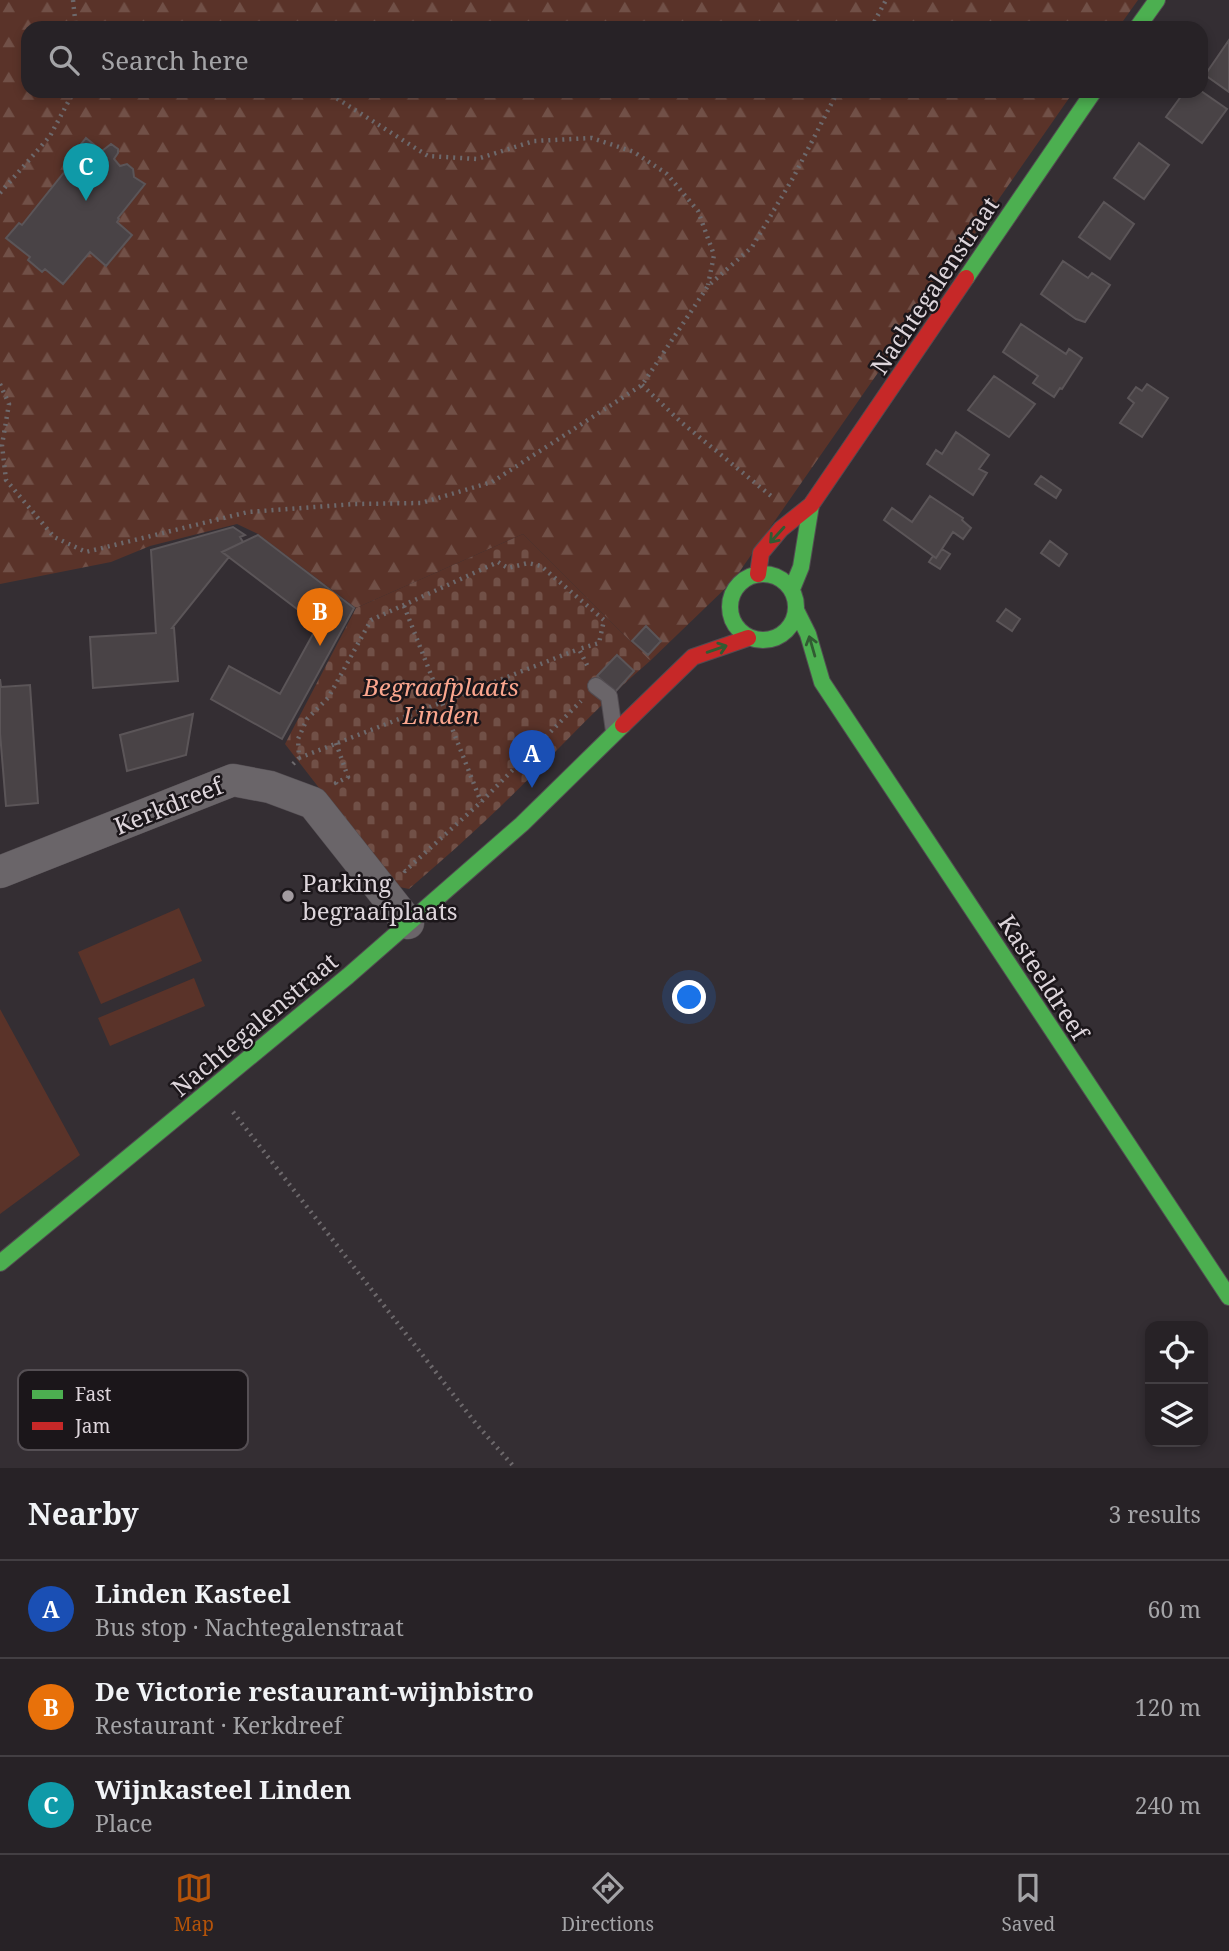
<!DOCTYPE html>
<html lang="en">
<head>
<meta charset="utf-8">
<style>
	:root { --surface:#272226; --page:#2f2a2e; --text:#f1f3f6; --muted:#a4a4a7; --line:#433f43; --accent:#b45309 }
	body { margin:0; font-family:"Noto Serif",serif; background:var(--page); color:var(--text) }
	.controls { position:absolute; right:21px; bottom:21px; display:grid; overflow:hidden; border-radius:14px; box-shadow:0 4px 10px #0003 }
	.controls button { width:63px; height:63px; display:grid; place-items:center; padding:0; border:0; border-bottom:2px solid var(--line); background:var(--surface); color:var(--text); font:35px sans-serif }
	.you { position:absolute; left:690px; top:998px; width:24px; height:24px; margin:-18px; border:5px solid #fff; border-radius:50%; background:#1a73e8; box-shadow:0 0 0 10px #1a73e833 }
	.badge { display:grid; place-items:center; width:46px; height:46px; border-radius:50%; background:var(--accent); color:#fff; font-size:23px; font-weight:700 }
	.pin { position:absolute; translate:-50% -58px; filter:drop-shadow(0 2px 4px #0008) }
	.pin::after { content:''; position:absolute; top:37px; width:24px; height:21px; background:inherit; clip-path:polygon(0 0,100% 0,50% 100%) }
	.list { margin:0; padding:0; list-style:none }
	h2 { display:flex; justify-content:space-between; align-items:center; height:91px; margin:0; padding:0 28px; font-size:30px }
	h2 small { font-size:23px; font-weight:400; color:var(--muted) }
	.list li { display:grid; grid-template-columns:46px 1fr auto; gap:21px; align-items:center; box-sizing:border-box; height:98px; padding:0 28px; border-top:2px solid var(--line) }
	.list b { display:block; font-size:26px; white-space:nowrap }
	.list p { margin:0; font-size:23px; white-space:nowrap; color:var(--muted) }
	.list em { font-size:23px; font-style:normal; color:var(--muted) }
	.icon { flex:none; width:38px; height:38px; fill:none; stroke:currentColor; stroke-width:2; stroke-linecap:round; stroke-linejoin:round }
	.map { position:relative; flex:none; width:1229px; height:1468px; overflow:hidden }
	.search { position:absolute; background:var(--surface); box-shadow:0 4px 10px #0003; left:21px; right:21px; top:21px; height:77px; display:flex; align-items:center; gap:18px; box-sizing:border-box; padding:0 24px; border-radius:21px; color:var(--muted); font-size:26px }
	.sheet { height:385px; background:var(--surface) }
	nav { display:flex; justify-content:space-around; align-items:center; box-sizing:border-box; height:98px; border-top:2px solid var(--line); background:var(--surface); font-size:19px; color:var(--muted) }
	nav a { display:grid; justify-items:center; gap:4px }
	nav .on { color:var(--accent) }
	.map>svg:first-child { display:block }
	.forest { fill:url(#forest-firs) }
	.cemetery { fill:url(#cemetery-stones) }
	.garden { fill:#5a3329 }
	.building { fill:#494346; stroke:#5b5558; stroke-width:2 }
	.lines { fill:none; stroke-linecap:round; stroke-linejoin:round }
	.lane-casing { stroke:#524c51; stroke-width:18 }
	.street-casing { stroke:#524c51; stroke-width:33 }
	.fast-casing { stroke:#524c51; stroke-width:18 }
	.jam-casing { stroke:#524c51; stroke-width:18 }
	.path { stroke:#6d696c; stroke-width:4.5; stroke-dasharray:2 5; stroke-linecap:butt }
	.lane { stroke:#6a6569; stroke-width:16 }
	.street { stroke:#6a6569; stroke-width:32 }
	.fast { stroke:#4caf50; stroke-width:16 }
	.jam { stroke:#c62828; stroke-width:16 }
	.oneway { stroke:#315b32 }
	.poi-dot { fill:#a29ba0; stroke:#1b161a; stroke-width:2.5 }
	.labels { text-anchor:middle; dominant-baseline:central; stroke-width:5; stroke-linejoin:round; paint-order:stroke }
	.street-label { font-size:24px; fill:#ddd5db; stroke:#1b161a }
	.park-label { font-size:24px; font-style:italic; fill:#fba68e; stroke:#1b161a }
	.poi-label { font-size:24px; fill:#ddd5db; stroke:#1b161a; text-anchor:start }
	.key { fill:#1b161a; stroke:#554f54; stroke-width:2 }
	.key-label { font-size:19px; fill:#ddd5db }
</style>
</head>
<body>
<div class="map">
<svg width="1229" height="1468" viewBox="0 0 1229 1468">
	<defs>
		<pattern id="forest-firs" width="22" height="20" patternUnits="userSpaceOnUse" patternTransform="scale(1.75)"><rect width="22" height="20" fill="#5a3329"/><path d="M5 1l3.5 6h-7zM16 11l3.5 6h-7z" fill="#715047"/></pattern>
		<pattern id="cemetery-stones" width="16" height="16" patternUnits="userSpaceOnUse" patternTransform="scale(1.75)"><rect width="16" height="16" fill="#5a3329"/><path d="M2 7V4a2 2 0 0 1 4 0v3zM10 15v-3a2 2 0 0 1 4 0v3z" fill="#715047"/></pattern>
	</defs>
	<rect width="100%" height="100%" fill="#342e33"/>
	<path class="forest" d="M0,0h1138l-20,28h-1090v63h1046l-341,490 -83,80 -127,-127 -167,74 -98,-74 -21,-10 -87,22 -39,16 -111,22z"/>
	<path class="cemetery" d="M523,534l127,127c-53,45 -99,97 -150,146 -29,28 -60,55 -91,82l-14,-3 -110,-142 71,-136z"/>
	<path class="garden" d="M179,908l23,53 -101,43 -23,-52z
		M194,978l11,28 -95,40 -12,-28z
		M0,1009l80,146 -80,59z"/>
	<path class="building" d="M1229,40v52l-24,-17z
		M1185,91h16l26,18 -25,34 -36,-26z
		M86,138l16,13 9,-7 7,5v4l-4,6 6,7 7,-2 6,5 1,8 11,7 -27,34 1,1 -2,3 15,13 -26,31 -16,-14 -27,32 -18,-15 -3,3 -14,-12 2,-3 -24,-19 13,-15 3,2 55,-69 -3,-3z
		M1139,143l30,22 -25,34 -30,-21z
		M1104,202l30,22 -24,35 -31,-22z
		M1063,261l25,17 4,-5 18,12 -25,37 -9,-3 -35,-25z
		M1021,324l45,30 3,-5 13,9 -20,31 -2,-1 -6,9 -21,-14 5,-7 -35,-24z
		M994,376l41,28 -26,33 -41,-27z
		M1147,384l21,14 -26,39 -22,-14 14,-20 -6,-5 8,-11 6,4z
		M956,432l33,23 -10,14 8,4 -14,22 -46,-31 9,-14 6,4z
		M1041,476l20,14 -5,8 -21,-14z
		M930,496l33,22 -1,2 9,8 -8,11 -10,-7 -17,26 -52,-38 8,-12 20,14z
		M233,527l12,8 -5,2 3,5 -21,10 7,5 -57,71h2l4,53 -85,7 -3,-51 66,-4 -5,-83z
		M258,535l96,73 -72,131 -71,-40 18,-33 51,28 38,-69 -96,-73z
		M1050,541l17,13 -8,12 -18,-13z
		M942,549l8,5 -10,15 -11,-7 4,-6 3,2z
		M1006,609l14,10 -8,12 -15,-10z
		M646,626l15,15 -13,14 -16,-14z
		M617,655l17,16 -19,21 -18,-16z
		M0,679l1,8 29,-2 8,118 -32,3 -6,-73z
		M193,714l-7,41 -59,16 -7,-36z"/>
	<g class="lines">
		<g class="lane-casing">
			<path id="lane" d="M596,686l13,10 5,35"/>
		</g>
		<g class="street-casing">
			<path id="street" d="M0,872l233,-92 37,7 43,16 95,120"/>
		</g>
		<g class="fast-casing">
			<path id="fast" d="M1137,28l20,-28
				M966,278l128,-187
				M730 607a33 33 0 1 1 66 0a33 33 0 1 1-66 0Z
				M792,589l9,-22 10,-62
				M797,612l11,22 14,48 407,615
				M0,1263l348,-287 174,-152 101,-99"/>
		</g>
		<g class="jam-casing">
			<path id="jam" d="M758,574l3,-21 20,-24 30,-24 155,-227
				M623,725l70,-68 55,-19"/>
		</g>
		<path class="path" d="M73,0l3,28
			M871,28l15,-28
			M325,91l103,65 49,3 57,-18 58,-3 42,14 33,22 31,37 16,44 -6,30
			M0,193l50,-57 24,-45
			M0,384l9,20 -7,41 4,35 48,57 32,15 162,-40 107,-8 66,-1 71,-21 150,-97 66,-99 44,-39 41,-69 45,-87
			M642,385l39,37 90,74
			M404,606l77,196
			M336,743l12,34 -12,6 2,3
			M299,758l280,-109
			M293,764l6,-6 -1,-19 9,-20 21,-21 43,-78 127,-58 10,6 20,-5 13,3 63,54 -5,23 -20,6 10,20
			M404,870l1,1 76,-69 100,-101
			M233,1112l244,313 38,43"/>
		<use href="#lane" class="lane"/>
		<use href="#street" class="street"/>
		<use href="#fast" class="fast"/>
		<use href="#jam" class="jam"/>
	</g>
	<defs><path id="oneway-shaft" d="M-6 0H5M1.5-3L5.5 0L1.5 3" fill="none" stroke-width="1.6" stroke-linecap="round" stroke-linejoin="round" transform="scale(1.75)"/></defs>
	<g class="oneway">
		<use href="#oneway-shaft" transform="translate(777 535) rotate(132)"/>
		<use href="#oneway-shaft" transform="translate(812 646) rotate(-106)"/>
		<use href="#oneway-shaft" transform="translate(717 649) rotate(-19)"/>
	</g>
	<circle class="poi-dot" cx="288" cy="896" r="7"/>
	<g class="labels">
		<g class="street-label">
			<text transform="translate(934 285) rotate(-56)">Nachtegalenstraat</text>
			<text transform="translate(168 805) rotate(-22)">Kerkdreef</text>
			<text transform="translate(1044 977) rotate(57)">Kasteeldreef</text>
			<text transform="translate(254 1024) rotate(-40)">Nachtegalenstraat</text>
		</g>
		<g class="park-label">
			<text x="441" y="686">Begraafplaats<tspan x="441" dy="28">Linden</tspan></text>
		</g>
		<g class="poi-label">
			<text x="302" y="882">Parking<tspan x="302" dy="28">begraafplaats</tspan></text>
		</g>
	</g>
	<rect x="18" y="1370" width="230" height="80" rx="10" class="key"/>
	<rect x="32" y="1390" width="31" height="9" fill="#4caf50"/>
	<rect x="32" y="1422" width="31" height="8" fill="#c62828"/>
	<g class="key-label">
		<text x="75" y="1401">Fast</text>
		<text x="75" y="1433">Jam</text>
	</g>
</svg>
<div class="controls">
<button><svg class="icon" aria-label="locate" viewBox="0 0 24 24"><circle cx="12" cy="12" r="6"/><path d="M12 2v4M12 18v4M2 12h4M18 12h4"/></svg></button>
<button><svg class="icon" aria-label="layers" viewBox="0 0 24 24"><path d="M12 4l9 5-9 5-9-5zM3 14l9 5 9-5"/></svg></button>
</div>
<div class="you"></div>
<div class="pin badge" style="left:532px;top:788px;background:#1a4fb4">A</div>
<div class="pin badge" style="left:320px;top:646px;background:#e8710a">B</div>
<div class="pin badge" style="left:86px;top:201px;background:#0f9aa8">C</div>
<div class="search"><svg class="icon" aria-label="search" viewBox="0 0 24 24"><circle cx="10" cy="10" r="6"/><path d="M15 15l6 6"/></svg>Search here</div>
</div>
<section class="sheet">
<h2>Nearby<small>3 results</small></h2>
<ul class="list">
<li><span class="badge" style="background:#1a4fb4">A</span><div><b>Linden Kasteel</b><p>Bus stop · Nachtegalenstraat</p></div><em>60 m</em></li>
<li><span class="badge" style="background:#e8710a">B</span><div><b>De Victorie restaurant-wijnbistro</b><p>Restaurant · Kerkdreef</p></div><em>120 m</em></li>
<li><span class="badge" style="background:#0f9aa8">C</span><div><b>Wijnkasteel Linden</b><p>Place</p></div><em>240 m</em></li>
</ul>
</section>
<nav>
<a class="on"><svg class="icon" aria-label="map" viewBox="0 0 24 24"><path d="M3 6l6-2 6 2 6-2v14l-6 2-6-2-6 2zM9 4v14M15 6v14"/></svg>Map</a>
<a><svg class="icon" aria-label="directions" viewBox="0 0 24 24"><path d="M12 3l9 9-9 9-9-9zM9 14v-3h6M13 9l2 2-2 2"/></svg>Directions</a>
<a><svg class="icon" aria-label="saved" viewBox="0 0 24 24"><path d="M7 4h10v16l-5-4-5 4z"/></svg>Saved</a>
</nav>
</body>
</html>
